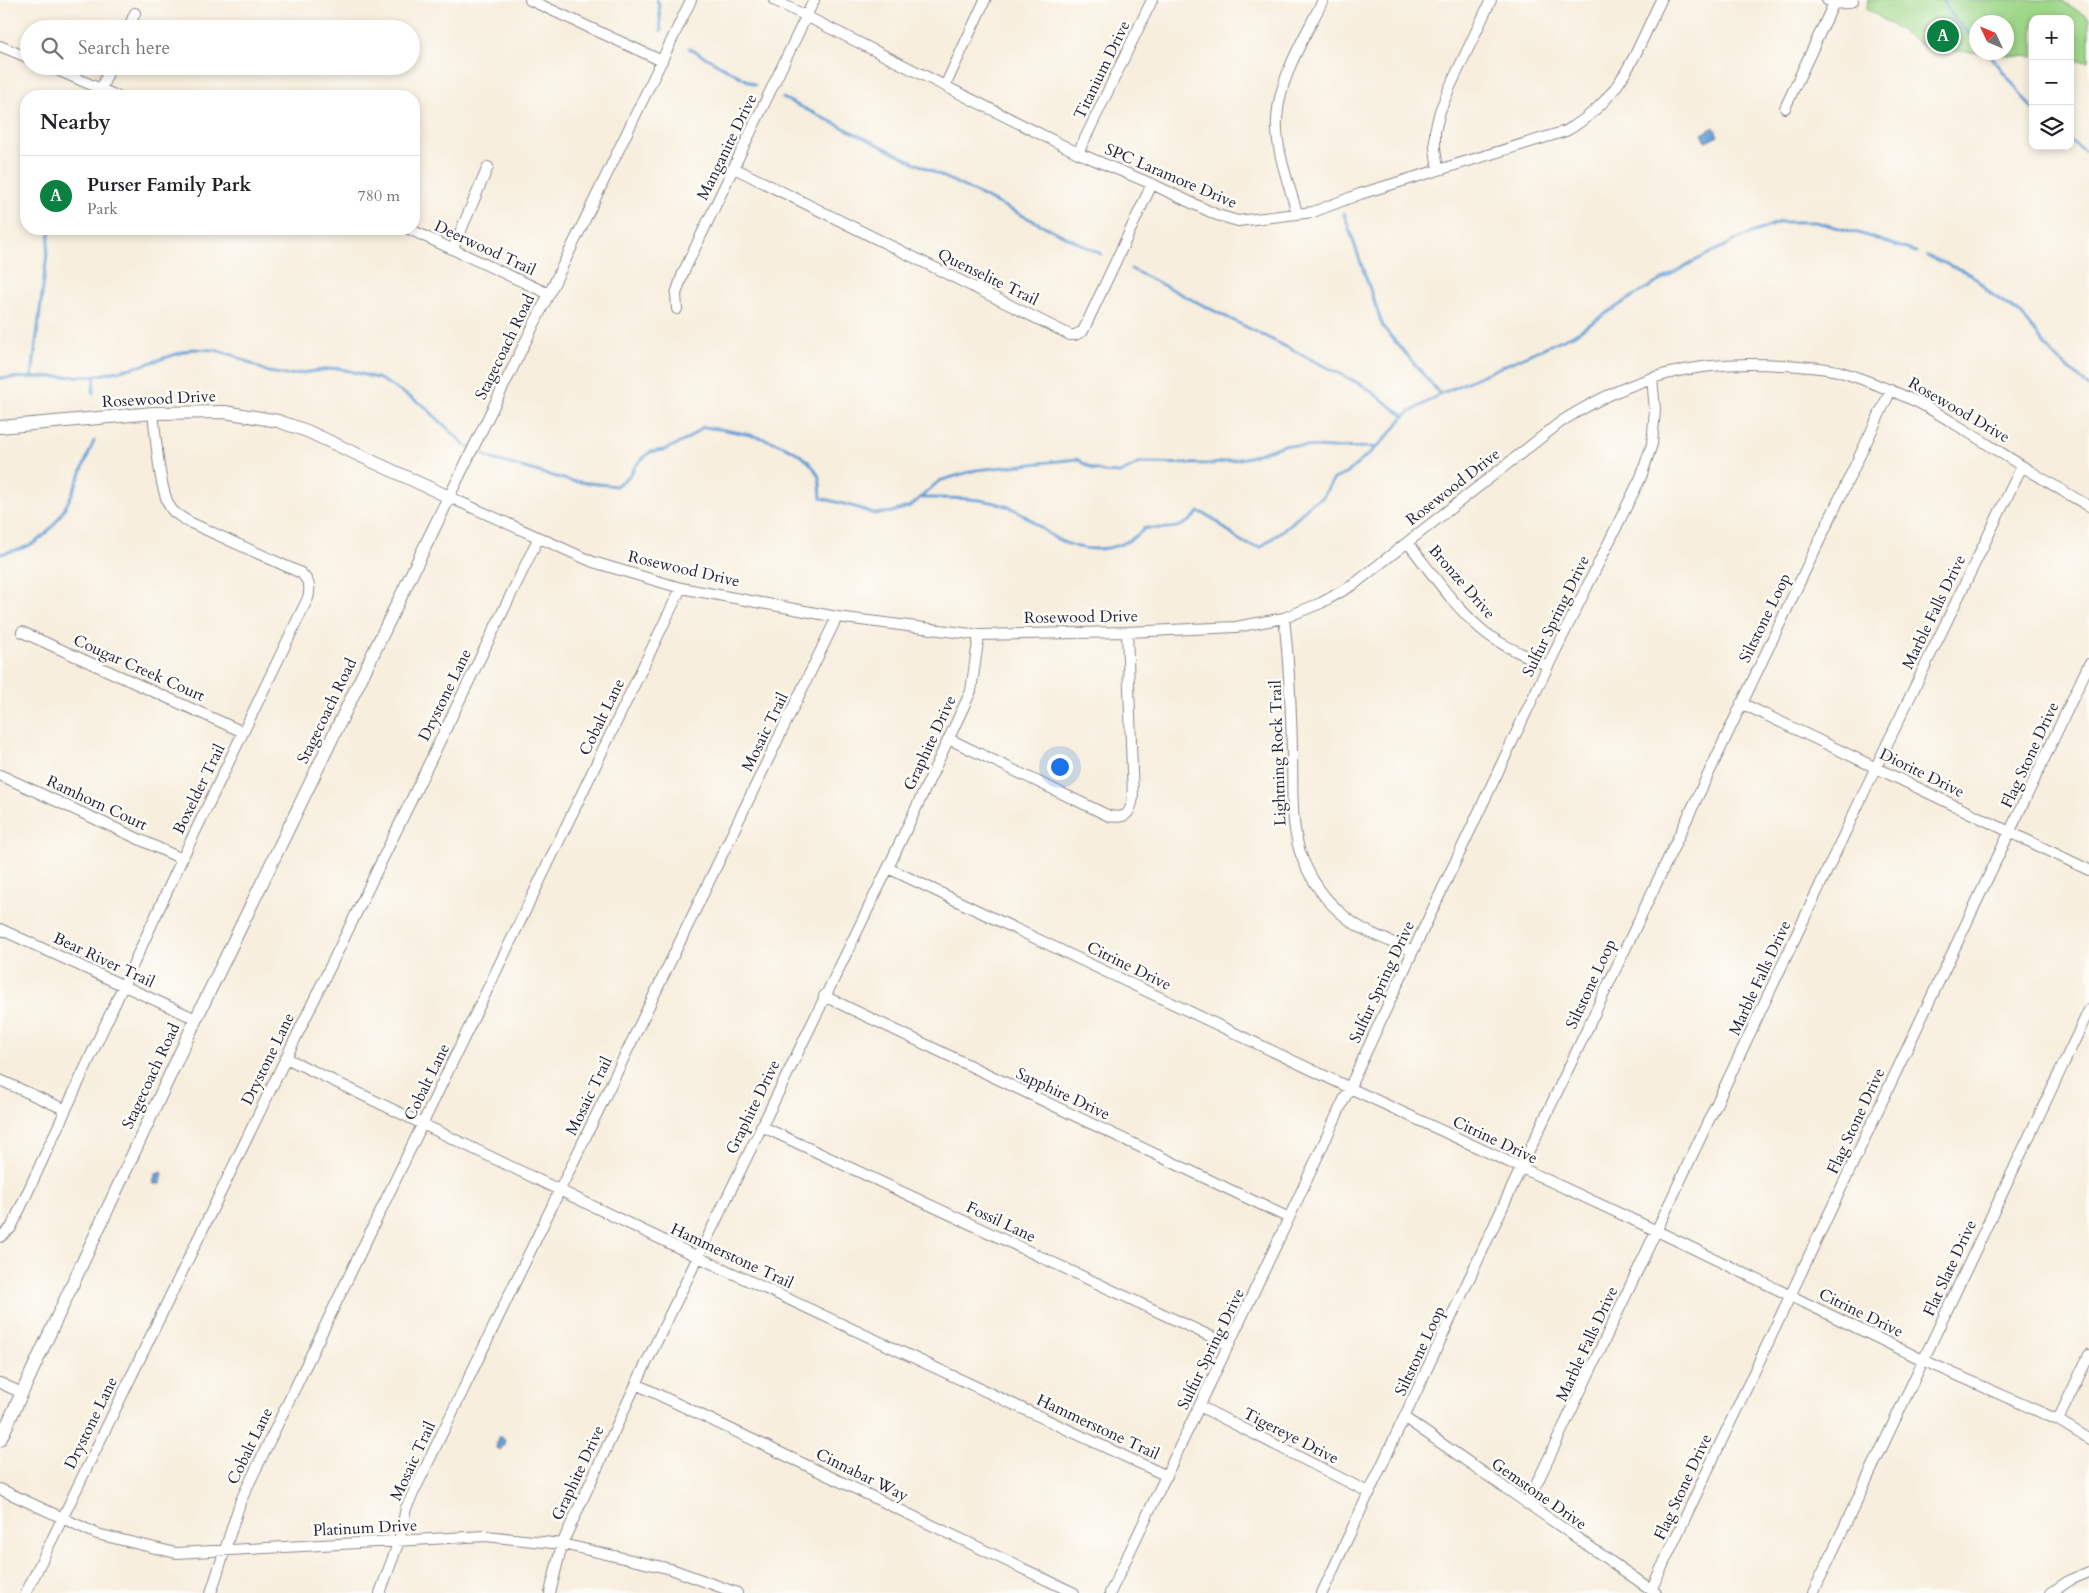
<!DOCTYPE html>
<html lang="en">
<head>
<meta charset="utf-8">
<style>
	:root { --surface:#fff; --page:#f6f6f6; --text:#202124; --muted:#757577; --line:#e0e0e0; --accent:#0b8043 }
	body { margin:0; font-family:Cardo,serif; background:var(--page); color:var(--text) }
	.controls { position:absolute; right:15px; top:15px; display:grid; overflow:hidden; border-radius:10px; box-shadow:0 2px 8px #0003 }
	.controls button { width:45px; height:45px; display:grid; place-items:center; padding:0; border:0; border-bottom:1px solid var(--line); background:var(--surface); color:var(--text); font:25px sans-serif }
	.compass { position:absolute; left:1969px; top:15px; width:45px; height:45px; border-radius:50%; background:var(--surface); box-shadow:0 2px 8px #0003; rotate:314deg }
	.you { position:absolute; left:1059px; top:766px; width:18px; height:18px; margin:-12px; border:4px solid #fff; border-radius:50%; background:#1a73e8; box-shadow:0 0 0 8px #1a73e833 }
	.badge { display:grid; place-items:center; width:32px; height:32px; border-radius:50%; background:var(--accent); color:#fff; font-size:16px; font-weight:700 }
	.pin { position:absolute; translate:-50% -50%; border:2px solid #fff; box-shadow:0 1px 5px #0006 }
	.list { margin:0; padding:0; list-style:none }
	h2 { display:flex; justify-content:space-between; align-items:center; height:65px; margin:0; padding:0 20px; font-size:21px }
	h2 small { font-size:16px; font-weight:400; color:var(--muted) }
	.list li { display:grid; grid-template-columns:32px 1fr auto; gap:15px; align-items:center; box-sizing:border-box; height:80px; padding:0 20px; border-top:1px solid var(--line) }
	.list b { display:block; font-size:19px; white-space:nowrap }
	.list p { margin:0; font-size:16px; white-space:nowrap; color:var(--muted) }
	.list em { font-size:16px; font-style:normal; color:var(--muted) }
	.icon { flex:none; width:28px; height:28px; fill:none; stroke:currentColor; stroke-width:2; stroke-linecap:round; stroke-linejoin:round }
	.map { position:relative; flex:none; width:2089px; height:1593px; overflow:hidden }
	.search { position:absolute; background:var(--surface); box-shadow:0 2px 8px #0003; left:20px; top:20px; width:400px; height:55px; display:flex; align-items:center; gap:12px; box-sizing:border-box; padding:0 18px; border-radius:28px; color:var(--muted); font-size:19px }
	.panel { position:absolute; background:var(--surface); box-shadow:0 2px 8px #0003; left:20px; top:90px; width:400px; height:145px; border-radius:20px }
	.map>svg:first-child { display:block }
	.green { fill:#9fd789; stroke:#607c62; fill-rule:evenodd }
	.water { fill:#68a0d6; stroke:#456188 }
	.lines { fill:none; stroke-linecap:round; stroke-linejoin:round }
	.stream { stroke:#68a0d6; stroke-width:3 }
	.minor-casing { stroke:#8c888c; stroke-width:12 }
	.major-casing { stroke:#8c888c; stroke-width:14 }
	.minor { stroke:#fff; stroke-width:10 }
	.major { stroke:#fff; stroke-width:12 }
	.labels { text-anchor:middle; dominant-baseline:central; stroke-width:5; stroke-linejoin:round; paint-order:stroke }
	.street-label { font-size:16px; fill:#22223b; stroke:#fdfcf7 }
</style>
</head>
<body>
<div class="map">
<svg width="2089" height="1593" viewBox="0 0 2089 1593">
	<rect width="100%" height="100%" fill="#fdfcf7"/>
	<filter id="ink" filterUnits="userSpaceOnUse"><feTurbulence type="fractalNoise" baseFrequency=".02" numOctaves="2"/><feDisplacementMap in="SourceGraphic" scale="10" xChannelSelector="R" yChannelSelector="G"/><feConvolveMatrix kernelMatrix="1 2 1 2 8 2 1 2 1" color-interpolation-filters="sRGB"/></filter>
	<filter id="wash" filterUnits="userSpaceOnUse"><feTurbulence type="fractalNoise" baseFrequency=".0096" numOctaves="4" result="noise"/><feDisplacementMap in="SourceGraphic" scale="20" xChannelSelector="R" yChannelSelector="G"/><feGaussianBlur stdDeviation="1.12" result="paint"/><feColorMatrix in="noise" values="0 0 0 0 0 0 0 0 0 0 0 0 0 0 0 0 0 1.4 0 .05"/><feComposite in="paint" operator="in"/></filter>
	<g filter="url(#wash)">
		<rect width="100%" height="100%" fill="#f7eedd"/>
		<path class="green" d="M1868,0h193l28,18v44l-19,-2v-41h-37v38l-104,-8 -62,-40zM1976,22h30v30h-30z"/>
		<path class="water" d="M1714,127l4,9 -12,6 -4,-8z
			M161,1172l2,1 -2,11h-7l-1,-3 3,-7z
			M498,1437h5l2,2 -1,6 -4,5 -4,-2z"/>
		<g class="lines">
			<path class="stream" d="M657,0l2,5 2,26
				M1942,0l13,20 21,20
				M689,48l66,37
				M1988,52l45,58
				M783,98l318,156
				M2070,141l19,13
				M1344,214l39,113 57,67
				M1927,256l44,18 19,19 32,22 29,38 38,34
				M1131,269l233,117 40,30
				M32,377l18,-148
				M0,378l95,-2 45,-10 52,-17 23,1 18,5 35,17 19,3 51,-7 42,11 43,26 42,40 27,14 79,22 45,5 13,-10 8,-12 13,-12 14,-2 22,-10 17,-13c34,4 99,14 115,48 3,6 2,16 3,23l34,9 19,7 18,-2 19,-6 28,-25 37,-11 101,-11 16,10 11,3 16,1 20,-10 73,1 36,-7 35,-12 48,3 45,-1 17,-18 10,-13 36,-22 133,-59 62,-40 56,-32 53,-27 36,-14h36l42,11 58,19
				M93,393l2,-17
				M923,498c27,0 57,-1 83,8 20,6 33,23 51,33 30,16 65,13 88,-11 25,0 36,4 54,-16 25,7 33,34 62,35l32,-25 18,-19 11,-5 12,-19 13,-6 30,-26
				M0,554c10,-3 21,-4 30,-9 35,-17 49,-71 64,-104"/>
		</g>
	</g>
	<g filter="url(#ink)">
		<g class="lines">
			<g class="minor-casing">
				<path id="minor" d="M530,0l132,61
					M691,0l-142,294 -100,203 144,65 88,26 156,29 142,18 148,-3 109,-5 48,-9 37,-15 32,-18 209,-164c72,-45 134,-62 219,-56 19,1 41,2 60,7 25,8 50,18 74,29 21,10 41,24 61,36 38,24 75,48 113,69
					M774,0l304,153 74,31 65,31 21,6 75,-9 47,-18 206,-63c56,-32 68,-76 95,-131
					M1827,0c9,4 16,5 26,1
					M128,29l7,-16
					M0,46l29,12
					M48,66l69,30
					M945,86l40,-86
					M98,96l13,-30
					M1785,108l49,-105
					M1078,153l74,-153
					M734,168l336,167h5l8,-4 69,-147
					M1438,170l-3,-22v-17l5,-20 9,-22 42,-89
					M1297,213c-8,-29 -22,-64 -20,-94 2,-42 28,-82 46,-119
					M409,229l140,65
					M453,249l35,-82
					M677,309l-1,-15 7,-21 131,-273
					M1408,543c23,29 45,62 73,86 19,17 45,26 67,37
					M1284,618c5,44 7,88 8,132 1,34 -2,70 8,102 9,26 26,50 48,67 19,15 43,22 65,32
					M22,632l221,100
					M1741,703l348,167
					M949,739l160,77c17,3 21,-2 24,-18l-6,-166
					M0,775l182,84
					M888,868l462,220 307,143 266,129 135,60 31,19
					M0,929l196,90
					M824,996l465,222
					M286,1058l412,199 469,219
					M0,1080l64,29
					M761,1126l468,219
					M0,1237l11,-9 171,-369 126,-261c3,-11 1,-17 -7,-25l-112,-51c-5,-3 -12,-7 -16,-11 -14,-15 -17,-76 -20,-98
					M0,1383l22,10
					M636,1384l438,209
					M1199,1406l171,87
					M1405,1418l251,175
					M2058,1420l31,-65
					M0,1489l97,45 79,19 310,-17 76,8 109,25 66,24
					M1527,1504l349,-737 146,-301
					M1651,1590l438,-926
					M26,1593l512,-1054
					M211,1593l30,-93 440,-912
					M380,1593l19,-52 7,-33 431,-891
					M550,1593l12,-49 74,-160 252,-516 83,-177 8,-56
					M1110,1593l179,-375 124,-267 135,-285 93,-189 11,-33 3,-34 -3,-32
					M1322,1593l199,-425 370,-778
					M1813,1593l276,-583
					M2051,1593l19,-13 19,-8"/>
			</g>
			<g class="major-casing">
				<path id="major" d="M0,427l153,-14 72,-1 53,9 29,10 142,66 -253,522 -196,421"/>
			</g>
			<use href="#minor" class="minor"/>
			<use href="#major" class="major"/>
		</g>
	</g>
	<g class="labels">
		<g class="street-label">
			<text transform="translate(1102 70) rotate(-64)">Titanium Drive</text>
			<text transform="translate(727 147) rotate(-64)">Manganite Drive</text>
			<text transform="translate(1171 176) rotate(23)">SPC Laramore Drive</text>
			<text transform="translate(485 248) rotate(25)">Deerwood Trail</text>
			<text transform="translate(988 277) rotate(26)">Quenselite Trail</text>
			<text transform="translate(505 347) rotate(-64)">Stagecoach Road</text>
			<text transform="translate(159 399) rotate(-3)">Rosewood Drive</text>
			<text transform="translate(1959 410) rotate(30)">Rosewood Drive</text>
			<text transform="translate(1453 487) rotate(-38)">Rosewood Drive</text>
			<text transform="translate(684 569) rotate(13)">Rosewood Drive</text>
			<text transform="translate(1462 582) rotate(49)">Bronze Drive</text>
			<text transform="translate(1934 612) rotate(-64)">Marble Falls Drive</text>
			<text transform="translate(1556 616) rotate(-64)">Sulfur Spring Drive</text>
			<text transform="translate(1081 617) rotate(-1)">Rosewood Drive</text>
			<text transform="translate(1765 618) rotate(-64)">Siltstone Loop</text>
			<text transform="translate(139 668) rotate(24)">Cougar Creek Court</text>
			<text transform="translate(445 695) rotate(-64)">Drystone Lane</text>
			<text transform="translate(327 711) rotate(-64)">Stagecoach Road</text>
			<text transform="translate(602 717) rotate(-64)">Cobalt Lane</text>
			<text transform="translate(765 732) rotate(-64)">Mosaic Trail</text>
			<text transform="translate(930 743) rotate(-65)">Graphite Drive</text>
			<text transform="translate(1278 753) rotate(-92)">Lightning Rock Trail</text>
			<text transform="translate(2030 755) rotate(-65)">Flag Stone Drive</text>
			<text transform="translate(1922 773) rotate(26)">Diorite Drive</text>
			<text transform="translate(199 789) rotate(-64)">Boxelder Trail</text>
			<text transform="translate(97 803) rotate(25)">Ramhorn Court</text>
			<text transform="translate(104 960) rotate(25)">Bear River Trail</text>
			<text transform="translate(1129 966) rotate(26)">Citrine Drive</text>
			<text transform="translate(1760 978) rotate(-65)">Marble Falls Drive</text>
			<text transform="translate(1382 982) rotate(-65)">Sulfur Spring Drive</text>
			<text transform="translate(1591 984) rotate(-65)">Siltstone Loop</text>
			<text transform="translate(268 1059) rotate(-64)">Drystone Lane</text>
			<text transform="translate(151 1076) rotate(-65)">Stagecoach Road</text>
			<text transform="translate(427 1082) rotate(-64)">Cobalt Lane</text>
			<text transform="translate(1063 1094) rotate(25)">Sapphire Drive</text>
			<text transform="translate(589 1096) rotate(-64)">Mosaic Trail</text>
			<text transform="translate(753 1107) rotate(-64)">Graphite Drive</text>
			<text transform="translate(1856 1121) rotate(-65)">Flag Stone Drive</text>
			<text transform="translate(1495 1140) rotate(25)">Citrine Drive</text>
			<text transform="translate(1001 1222) rotate(25)">Fossil Lane</text>
			<text transform="translate(732 1256) rotate(25)">Hammerstone Trail</text>
			<text transform="translate(1950 1268) rotate(-65)">Flat Slate Drive</text>
			<text transform="translate(1861 1313) rotate(26)">Citrine Drive</text>
			<text transform="translate(1587 1344) rotate(-65)">Marble Falls Drive</text>
			<text transform="translate(1211 1349) rotate(-64)">Sulfur Spring Drive</text>
			<text transform="translate(1420 1351) rotate(-65)">Siltstone Loop</text>
			<text transform="translate(91 1423) rotate(-64)">Drystone Lane</text>
			<text transform="translate(1098 1427) rotate(25)">Hammerstone Trail</text>
			<text transform="translate(1291 1436) rotate(27)">Tigereye Drive</text>
			<text transform="translate(250 1446) rotate(-64)">Cobalt Lane</text>
			<text transform="translate(413 1461) rotate(-65)">Mosaic Trail</text>
			<text transform="translate(578 1473) rotate(-65)">Graphite Drive</text>
			<text transform="translate(862 1475) rotate(26)">Cinnabar Way</text>
			<text transform="translate(1683 1487) rotate(-65)">Flag Stone Drive</text>
			<text transform="translate(1539 1494) rotate(35)">Gemstone Drive</text>
			<text transform="translate(365 1528) rotate(-3)">Platinum Drive</text>
		</g>
	</g>
</svg>
<div class="controls">
<button>+</button>
<button>−</button>
<button><svg class="icon" aria-label="layers" viewBox="0 0 24 24"><path d="M12 4l9 5-9 5-9-5zM3 14l9 5 9-5"/></svg></button>
</div>
<svg class="compass" viewBox="-18 -18 36 36"><path d="M0-13l5 13h-10z" fill="#e53935"/><path d="M0 13l5-13h-10z" fill="#757577"/></svg>
<div class="you"></div>
<div class="pin badge" style="left:1943px;top:36px">A</div>
<div class="search"><svg class="icon" aria-label="search" viewBox="0 0 24 24"><circle cx="10" cy="10" r="6"/><path d="M15 15l6 6"/></svg>Search here</div>
<section class="panel">
<h2>Nearby<small></small></h2>
<ul class="list">
<li><span class="badge">A</span><div><b>Purser Family Park</b><p>Park</p></div><em>780 m</em></li>
</ul>
</section>
</div>
</body>
</html>
